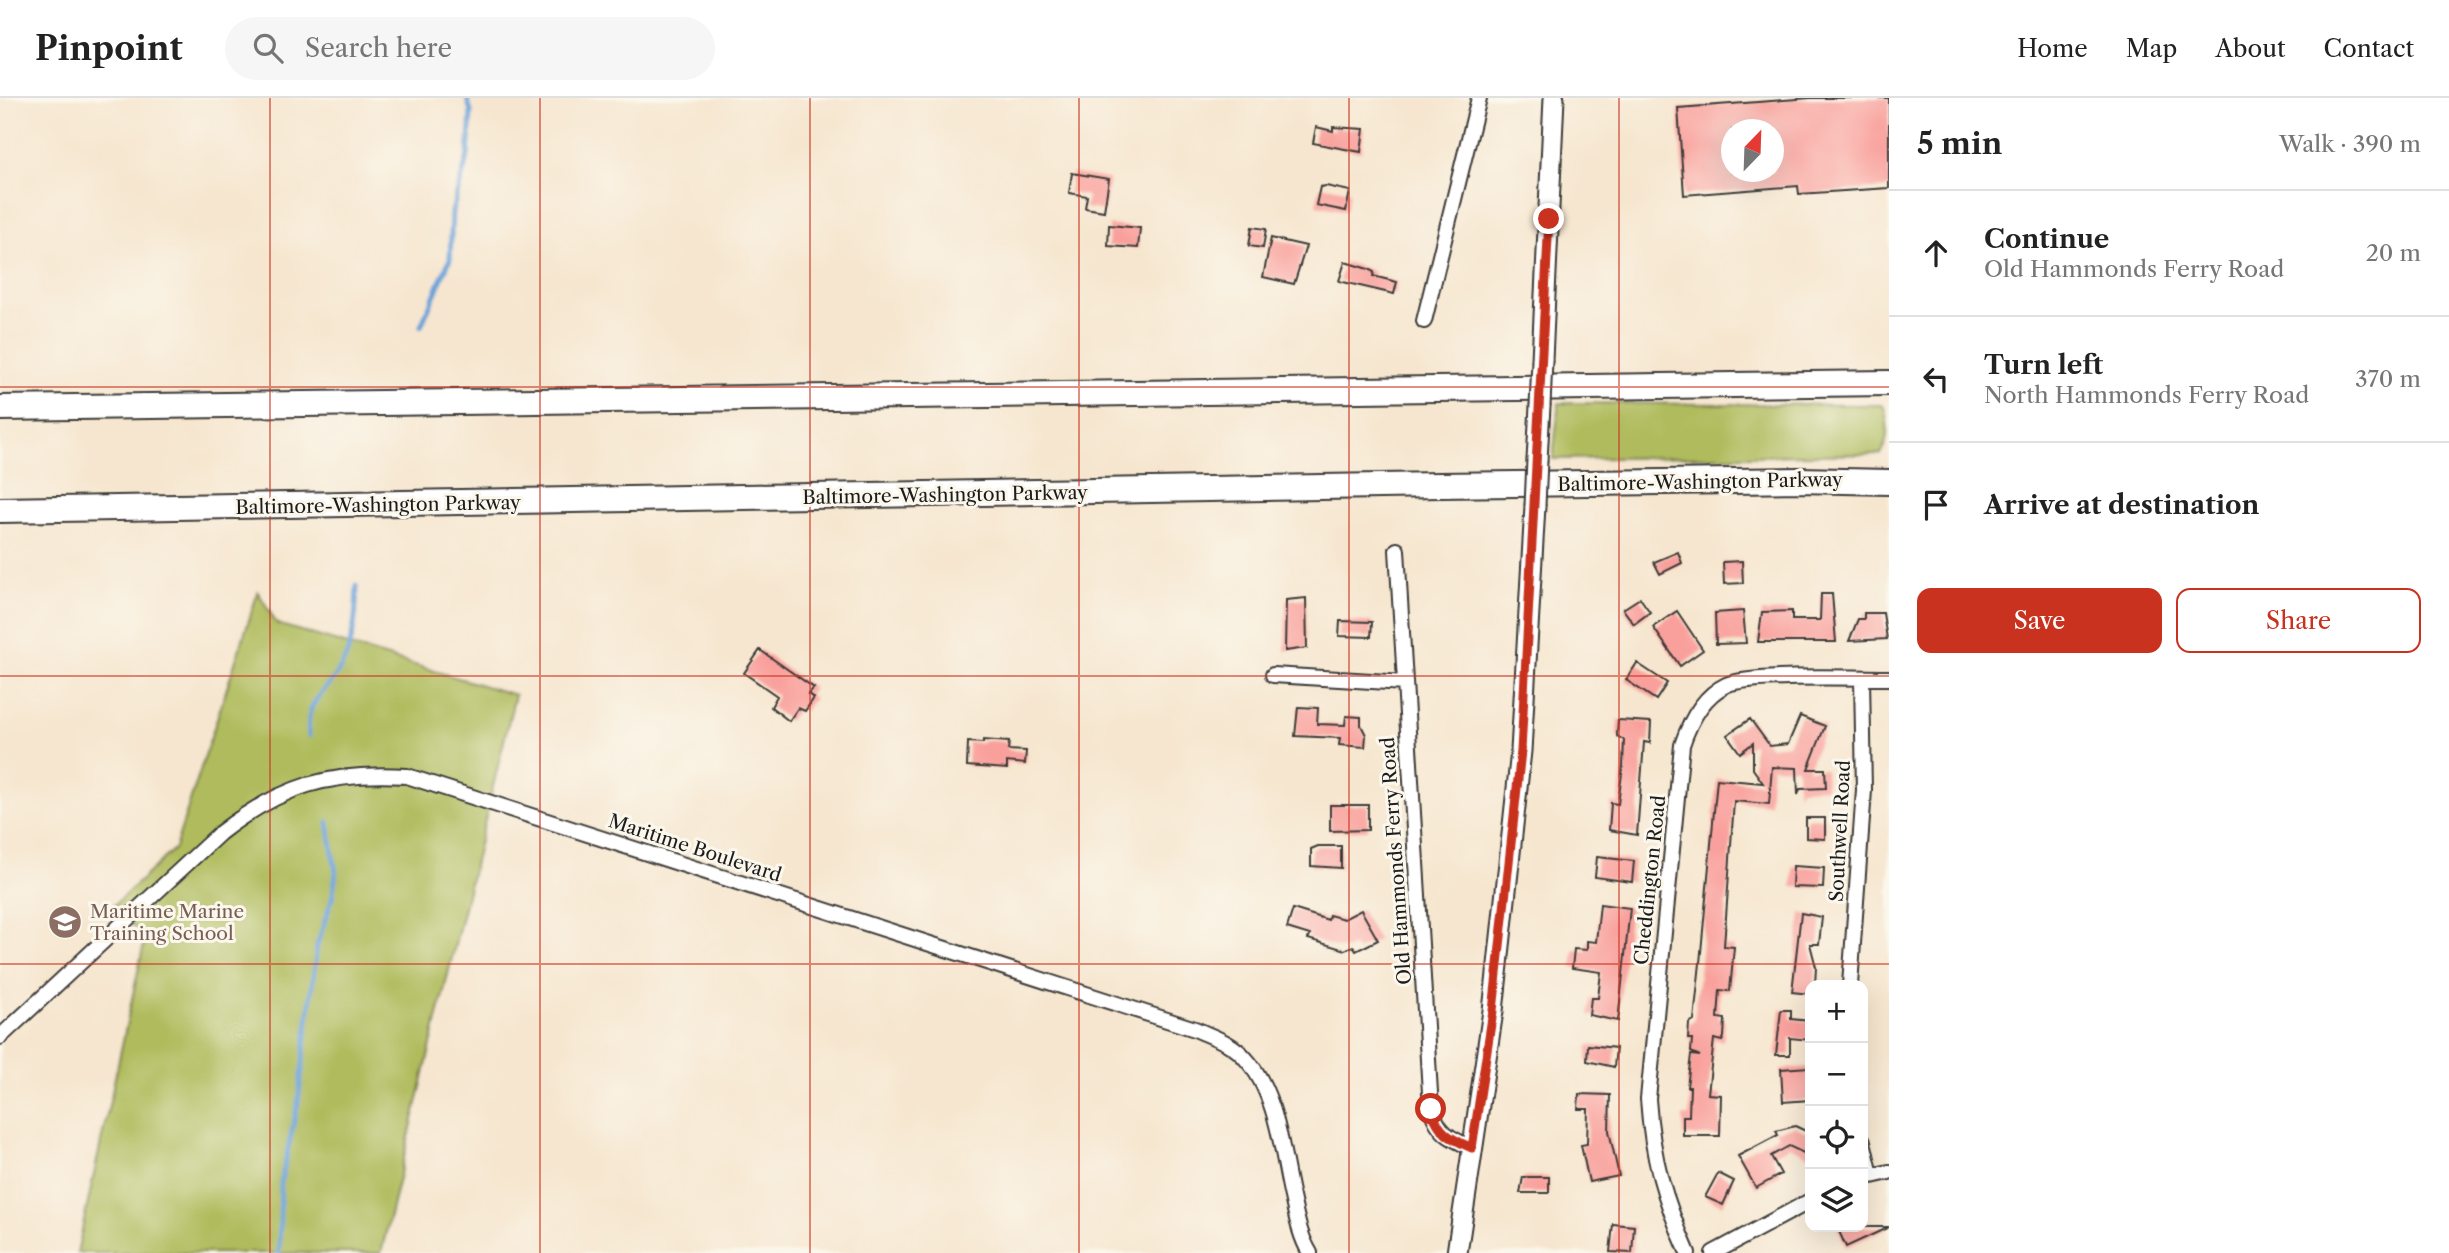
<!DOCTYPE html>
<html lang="en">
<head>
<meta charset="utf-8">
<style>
	:root { --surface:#fff; --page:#f6f6f6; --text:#222; --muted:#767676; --line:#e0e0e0; --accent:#c8321e }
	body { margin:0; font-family:"Libre Caslon Text",serif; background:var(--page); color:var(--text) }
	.controls { position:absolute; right:21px; bottom:21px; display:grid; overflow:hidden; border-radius:14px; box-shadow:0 7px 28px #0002 }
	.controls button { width:63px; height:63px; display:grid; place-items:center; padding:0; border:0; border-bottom:2px solid var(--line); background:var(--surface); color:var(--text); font:35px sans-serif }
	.compass { position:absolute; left:1721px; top:21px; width:63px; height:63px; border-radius:50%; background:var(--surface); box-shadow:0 7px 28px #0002; rotate:23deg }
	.stop { position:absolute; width:21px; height:21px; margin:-16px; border:5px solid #c8321e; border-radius:50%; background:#fff }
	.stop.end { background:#c8321e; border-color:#fff; box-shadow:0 2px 7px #0008 }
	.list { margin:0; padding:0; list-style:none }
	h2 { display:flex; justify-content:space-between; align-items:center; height:91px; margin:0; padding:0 28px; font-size:30px }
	h2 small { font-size:23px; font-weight:400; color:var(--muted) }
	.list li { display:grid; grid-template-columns:46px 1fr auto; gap:21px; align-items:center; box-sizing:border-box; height:126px; padding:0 28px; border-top:2px solid var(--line) }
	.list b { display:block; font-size:26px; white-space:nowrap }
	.list p { margin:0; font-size:23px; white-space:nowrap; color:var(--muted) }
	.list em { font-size:23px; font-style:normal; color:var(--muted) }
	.actions { display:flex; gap:14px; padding:21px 28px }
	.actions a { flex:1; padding:16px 0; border:2px solid var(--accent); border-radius:14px; text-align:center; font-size:24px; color:var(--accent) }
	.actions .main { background:var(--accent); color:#fff }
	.icon { flex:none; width:38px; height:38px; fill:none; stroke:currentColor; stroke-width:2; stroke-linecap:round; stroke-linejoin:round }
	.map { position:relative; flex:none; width:1889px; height:1155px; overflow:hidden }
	header { display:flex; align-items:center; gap:42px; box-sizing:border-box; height:98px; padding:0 35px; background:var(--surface); border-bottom:2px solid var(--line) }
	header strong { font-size:33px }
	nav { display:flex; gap:38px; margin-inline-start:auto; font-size:24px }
	.search { width:490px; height:63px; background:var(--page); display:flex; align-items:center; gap:18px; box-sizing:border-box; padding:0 24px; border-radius:38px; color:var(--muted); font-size:26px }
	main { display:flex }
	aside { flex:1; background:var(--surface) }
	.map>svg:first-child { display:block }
	.green { fill:#afbb5c; stroke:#666c3c; stroke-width:2 }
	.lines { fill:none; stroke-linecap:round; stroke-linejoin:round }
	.stream { stroke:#6ba2d9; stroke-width:5 }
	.building { fill:#f9a09c; fill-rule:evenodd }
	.street-casing { stroke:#3d3a37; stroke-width:18 }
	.secondary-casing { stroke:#3d3a37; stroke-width:23 }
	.highway-casing { stroke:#3d3a37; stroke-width:28 }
	.street { stroke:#fff; stroke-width:14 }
	.secondary { stroke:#fff; stroke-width:19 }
	.highway { stroke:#fff; stroke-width:24 }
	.secondary-bridge-casing { stroke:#3d3a37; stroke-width:23; stroke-linecap:butt }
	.secondary-bridge { stroke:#fff; stroke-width:19 }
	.route { stroke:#c8321e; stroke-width:9 }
	.grid { fill:none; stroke:#c8321e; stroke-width:2; stroke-opacity:0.55 }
	.labels { text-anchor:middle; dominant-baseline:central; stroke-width:6; stroke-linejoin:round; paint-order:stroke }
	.street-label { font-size:19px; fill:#1c1c1c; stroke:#fbf7ec }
	.education-label { font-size:19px; fill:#785e54; stroke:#fbf7ec; text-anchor:start }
</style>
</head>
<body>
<header>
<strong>Pinpoint</strong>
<div class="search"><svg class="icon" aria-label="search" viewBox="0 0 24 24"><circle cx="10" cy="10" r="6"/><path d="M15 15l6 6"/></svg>Search here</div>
<nav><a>Home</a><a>Map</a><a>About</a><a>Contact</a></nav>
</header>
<main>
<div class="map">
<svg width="1889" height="1155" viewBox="0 0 1889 1155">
	<rect width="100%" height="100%" fill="#fbf7ec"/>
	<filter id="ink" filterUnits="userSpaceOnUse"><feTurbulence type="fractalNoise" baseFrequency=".0143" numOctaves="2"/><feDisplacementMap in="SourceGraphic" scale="14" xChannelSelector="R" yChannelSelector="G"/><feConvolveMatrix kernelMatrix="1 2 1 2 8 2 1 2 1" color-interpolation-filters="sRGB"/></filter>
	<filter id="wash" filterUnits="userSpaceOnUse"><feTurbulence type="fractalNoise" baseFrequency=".00686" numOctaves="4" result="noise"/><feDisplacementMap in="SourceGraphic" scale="28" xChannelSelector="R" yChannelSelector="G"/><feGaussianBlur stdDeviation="1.57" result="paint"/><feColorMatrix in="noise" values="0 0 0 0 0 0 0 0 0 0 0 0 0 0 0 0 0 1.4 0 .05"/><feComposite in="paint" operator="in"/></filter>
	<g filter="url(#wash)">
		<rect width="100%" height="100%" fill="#f6e6cf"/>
		<path class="green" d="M1559,305l324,2c6,15 6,34 -2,49l-328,5z
			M258,494l19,32 238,71 -134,558h-304l68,-314 -31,-34 61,-57z"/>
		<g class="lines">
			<path class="stream" d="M421,228l29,-67 2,-47 16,-57 3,-43 -4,-14
				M309,638c-5,-42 21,-41 35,-75 11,-25 12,-49 13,-75
				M279,1155l2,-72 17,-78 19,-158 15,-46 4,-26 -8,-51"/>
		</g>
		<g id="blocks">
			<path class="building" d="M1811,0h78v90l-90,6 -1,-8 -114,9 -6,-87zM1732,32h42v42h-42z
				M1316,29l17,4v-4l31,2 -3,23 -48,-9z
				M1072,75l37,6 -5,32 -19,-3 2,-12 -18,-3z
				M1326,88l24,5 -4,20 -30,-6 4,-18z
				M1109,127l31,3 -2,20 -30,-2z
				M1252,129l14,2 -3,19 -14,-2z
				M1271,140l35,8 -12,38 -31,-7z
				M1345,164l23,7 6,3 -1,4 24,6 -3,12 -55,-13z
				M1678,454l4,11 -22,11 -6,-12z
				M1742,463l1,22 -19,1 -1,-22z
				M1821,496h11l4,48h-78l4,-30 30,-1v9h28z
				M1306,500l1,50 -22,3 1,-51z
				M1640,500l10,14 -16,12 -11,-15z
				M1677,513l26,39 -23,16 -27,-39z
				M1743,513l3,32 -30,1 -1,-31z
				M1864,515h19l4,26 -38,2 9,-22h6z
				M1340,523l32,1 -1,15 -32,-1z
				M760,552l54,38 -6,6 6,4 -9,13 -7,-3 -9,13 -18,-14 6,-11 -33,-23z
				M1637,565l30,20 -11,17 -30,-20z
				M1298,609l20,1 -1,16 28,1 1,-9 15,1v8l5,10 -1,12 -26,-2 1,-7 -45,-2z
				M1800,618l25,10 -17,43h17l1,19 -26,1 -2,6 -1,-27 -25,-1 -3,37 -35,-3 -10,145 10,1 -4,44 -10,-1 -2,28 7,1 -1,18 -2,4 -8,-2 -6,55 13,1 -1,41h-37v-20h6l1,-29h-3l4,-32 9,1 -9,-4 1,-13h-4l1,-16 5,-3 6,-57 17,-184 46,4 -10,-14v-26l-13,10 -13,-18 23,-16 20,27 18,-2z
				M1618,622l33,2 -1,21 -6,-1 -7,93 -28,-5 2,-27 7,1 5,-38 1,-26 -7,-4z
				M983,642l26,2 -1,8 18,1 -1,13 -18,-2v7l-40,-3 1,-24 15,1z
				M1330,707h38v25l-38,1z
				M1806,720h19v21l-19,-1z
				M1318,748h23v22l-30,-2v-17z
				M1597,759l37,4 -2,21 -37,-5z
				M1793,768l31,2 -1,20 -31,-1z
				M1600,806l30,4 -12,113 -29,-6 2,-17h7l3,-26 -29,-4 2,-19 13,1v-9l9,1z
				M1293,811l35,11 1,-5 15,4 17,-9 17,30 -22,11 -3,-5 -8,4 -37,-11 2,-4 -23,-7z
				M1801,815l21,4 -3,27h-9l6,23 -1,18h-5v9l-18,-2z
				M1781,912h10v9l19,2v19l-20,-2v17h-14z
				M1588,947l28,3 -2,19 -27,-6z
				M1809,969l1,33 -27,2 -2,-33z
				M1579,996l31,1 -1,36 10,45 -30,6 -8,-37 6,-1 1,-35h-10z
				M1795,1028l15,7v23l-21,-10 -18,10 10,18 -25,14 -18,-32 40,-21 -2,-4z
				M1718,1075l16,8 -11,24 -18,-8z
				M1523,1079h26v16h-29z
				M1613,1126l21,2 -2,27 -22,-1z
				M1837,1129h52l-43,20z"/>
		</g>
	</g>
	<g filter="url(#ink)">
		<use href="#blocks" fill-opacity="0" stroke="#3d3a37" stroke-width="2"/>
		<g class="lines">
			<g class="street-casing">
				<path id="street" d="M1424,223l55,-223
					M1397,452l34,559c8,24 18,29 41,39
					M1273,577l132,8
					M1850,887l14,-195 -2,-112
					M0,939l220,-204c61,-47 110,-62 187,-57l788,253c18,8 38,14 51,30 31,34 36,94 46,138 4,18 8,40 18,56
					M1863,1044l8,33
					M1863,1080l26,-6
					M1688,1155c-24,-54 -36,-96 -40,-154l34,-354c8,-24 21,-49 44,-60 22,-11 132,-7 163,-7
					M1713,1155l97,-52"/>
			</g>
			<g class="secondary-casing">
				<path id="secondary" d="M1542,262l12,-262
					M1537,362l3,-54
					M1457,1155l36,-242 28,-260 14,-245"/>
			</g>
			<g class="highway-casing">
				<path id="highway" d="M0,310l1889,-25
					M0,412l1440,-25 358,-5 91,2"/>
			</g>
			<use href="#street" class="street"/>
			<use href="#secondary" class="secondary"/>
			<use href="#highway" class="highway"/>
			<g class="secondary-bridge-casing">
				<path id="secondary-bridge" d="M1540,308l2,-46
					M1535,408l2,-46"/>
			</g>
			<use href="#secondary-bridge" class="secondary-bridge"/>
		</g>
	</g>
	<g class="lines" filter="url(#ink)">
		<path class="route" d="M1431,1011c8,24 18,29 41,39l21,-137 28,-260 28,-532"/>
	</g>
	<path class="grid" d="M270,0v1155M540,0v1155M810,0v1155M1079,0v1155M1349,0v1155M1619,0v1155M0,289h1889M0,578h1889M0,866h1889"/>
	<defs>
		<g id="school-disc" transform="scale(1.75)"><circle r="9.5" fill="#8d6e63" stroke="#fbf7ec"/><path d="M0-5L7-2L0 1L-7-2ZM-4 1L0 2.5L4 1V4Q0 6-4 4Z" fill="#fff"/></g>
	</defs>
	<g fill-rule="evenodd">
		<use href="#school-disc" x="65" y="824"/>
	</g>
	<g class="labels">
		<g class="street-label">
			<text transform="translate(1700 384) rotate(-1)">Baltimore-Washington Parkway</text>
			<text transform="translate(945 397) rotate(-1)">Baltimore-Washington Parkway</text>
			<text transform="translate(378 407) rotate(-1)">Baltimore-Washington Parkway</text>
			<text transform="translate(1840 733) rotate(-87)">Southwell Road</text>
			<text transform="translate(695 750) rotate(18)">Maritime Boulevard</text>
			<text transform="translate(1396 763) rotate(-94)">Old Hammonds Ferry Road</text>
			<text transform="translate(1650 782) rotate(-84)">Cheddington Road</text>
		</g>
		<g class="education-label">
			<text x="90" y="813">Maritime Marine<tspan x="90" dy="22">Training School</tspan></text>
		</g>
	</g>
</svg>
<div class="controls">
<button>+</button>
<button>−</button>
<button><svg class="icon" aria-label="locate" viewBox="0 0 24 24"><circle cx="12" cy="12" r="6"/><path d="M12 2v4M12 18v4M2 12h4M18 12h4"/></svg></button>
<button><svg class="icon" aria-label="layers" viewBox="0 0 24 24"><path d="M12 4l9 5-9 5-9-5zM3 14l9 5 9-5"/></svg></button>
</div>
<svg class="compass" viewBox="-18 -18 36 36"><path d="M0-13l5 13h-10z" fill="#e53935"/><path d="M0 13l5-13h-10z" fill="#767676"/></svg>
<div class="stop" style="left:1431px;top:1011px"></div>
<div class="stop end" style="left:1549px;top:121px"></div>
</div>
<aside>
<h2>5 min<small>Walk · 390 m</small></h2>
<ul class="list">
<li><svg class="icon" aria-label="ahead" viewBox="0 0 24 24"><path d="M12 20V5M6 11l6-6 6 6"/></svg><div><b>Continue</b><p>Old Hammonds Ferry Road</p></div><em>20 m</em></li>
<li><svg class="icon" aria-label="left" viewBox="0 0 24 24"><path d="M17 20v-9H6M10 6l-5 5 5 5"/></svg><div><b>Turn left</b><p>North Hammonds Ferry Road</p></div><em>370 m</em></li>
<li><svg class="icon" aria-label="arrive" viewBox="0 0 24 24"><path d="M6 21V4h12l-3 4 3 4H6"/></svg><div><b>Arrive at destination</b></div></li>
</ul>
<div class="actions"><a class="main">Save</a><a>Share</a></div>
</aside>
</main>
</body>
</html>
